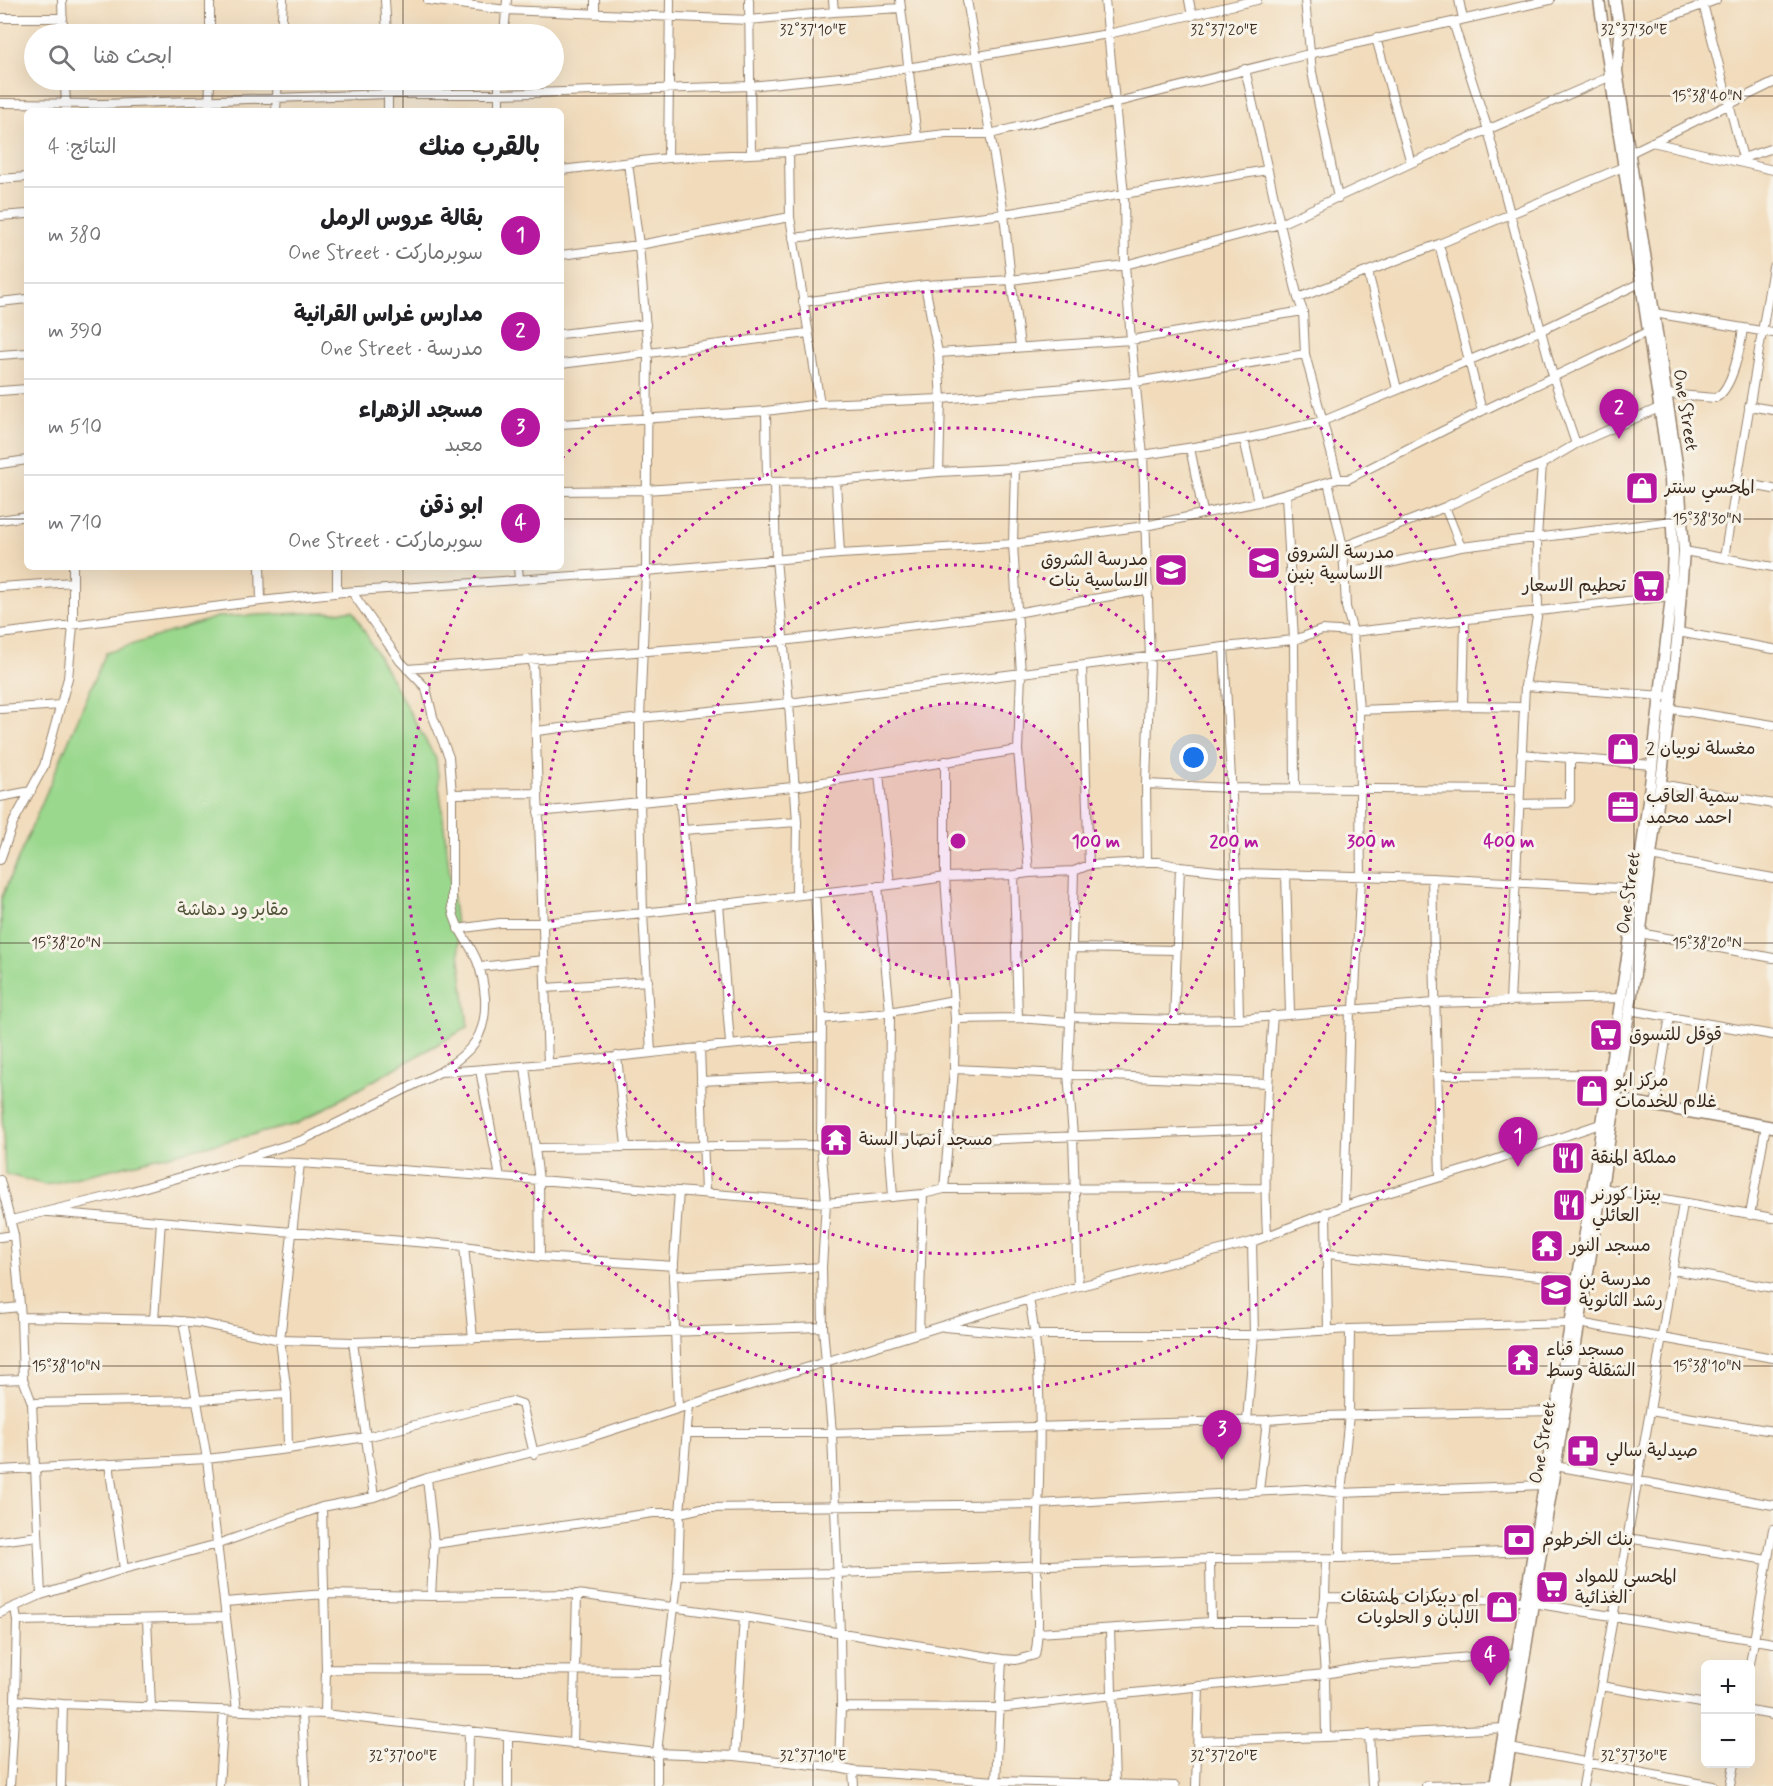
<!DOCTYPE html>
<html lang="ar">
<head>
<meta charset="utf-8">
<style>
	:root { --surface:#fff; --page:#f6f6f6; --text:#202124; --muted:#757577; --line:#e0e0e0; --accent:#b5179e }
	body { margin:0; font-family:Mynerve,"Playpen Sans Arabic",sans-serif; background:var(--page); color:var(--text); direction:rtl }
	.controls { position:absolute; right:18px; bottom:18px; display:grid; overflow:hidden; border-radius:9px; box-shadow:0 6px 24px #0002 }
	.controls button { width:54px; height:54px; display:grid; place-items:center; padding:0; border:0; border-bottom:2px solid var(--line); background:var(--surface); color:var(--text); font:30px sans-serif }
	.you { position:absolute; left:1194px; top:758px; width:21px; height:21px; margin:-15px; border:4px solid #fff; border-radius:50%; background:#1a73e8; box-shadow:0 0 0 9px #1a73e833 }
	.badge { display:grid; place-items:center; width:39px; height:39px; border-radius:50%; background:var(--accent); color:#fff; font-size:20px; font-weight:700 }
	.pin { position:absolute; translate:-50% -50px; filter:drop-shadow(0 2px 3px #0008) }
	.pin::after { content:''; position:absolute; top:32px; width:21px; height:18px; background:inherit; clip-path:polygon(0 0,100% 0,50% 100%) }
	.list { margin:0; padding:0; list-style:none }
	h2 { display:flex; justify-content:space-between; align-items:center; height:78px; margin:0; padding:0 24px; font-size:26px }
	h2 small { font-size:20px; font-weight:400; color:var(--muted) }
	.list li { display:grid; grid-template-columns:39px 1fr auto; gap:18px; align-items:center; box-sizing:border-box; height:96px; padding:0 24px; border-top:2px solid var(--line) }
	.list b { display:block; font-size:22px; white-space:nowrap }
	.list p { margin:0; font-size:20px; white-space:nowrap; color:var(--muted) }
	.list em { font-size:20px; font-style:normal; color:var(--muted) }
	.icon { flex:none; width:33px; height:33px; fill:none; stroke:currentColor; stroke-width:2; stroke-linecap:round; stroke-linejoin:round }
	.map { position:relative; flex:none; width:1773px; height:1786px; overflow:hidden; direction:ltr }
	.search { position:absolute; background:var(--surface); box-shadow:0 6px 24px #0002; left:24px; top:24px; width:540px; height:66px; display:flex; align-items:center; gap:15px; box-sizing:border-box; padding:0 21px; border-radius:33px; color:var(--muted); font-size:22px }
	.panel { position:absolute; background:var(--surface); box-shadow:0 6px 24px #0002; left:24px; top:108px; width:540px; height:462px; border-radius:9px; direction:rtl }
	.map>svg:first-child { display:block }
	.green { fill:#9ad88d; stroke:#6a8156; stroke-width:1.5 }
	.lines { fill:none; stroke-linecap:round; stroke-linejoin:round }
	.street-casing { stroke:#96826c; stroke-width:10 }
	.secondary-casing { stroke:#96826c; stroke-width:13 }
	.street { stroke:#fff; stroke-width:8 }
	.secondary { stroke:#fff; stroke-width:10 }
	.ticks { fill:none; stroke:#3b2a1e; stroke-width:1.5; stroke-opacity:0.45 }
	.ring { fill:none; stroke:#b5179e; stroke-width:3; stroke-dasharray:3 6 }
	.labels { text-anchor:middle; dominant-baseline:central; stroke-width:6; stroke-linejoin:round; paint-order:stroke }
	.street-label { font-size:18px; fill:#3b2a1e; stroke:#f7f3e8 }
	.poi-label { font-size:18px; fill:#3b2a1e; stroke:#f7f3e8; text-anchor:start }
	.park-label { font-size:18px; fill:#53563a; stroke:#f7f3e8 }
	.ticks-label { font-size:15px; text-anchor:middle; fill:#3b2a1e; stroke:#f7f3e8; stroke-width:6; stroke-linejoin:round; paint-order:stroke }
	.centre { fill:#b5179e; stroke:#f7f3e8; stroke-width:3 }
	.ring-label { font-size:18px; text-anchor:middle; font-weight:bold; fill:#b5179e; stroke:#f7f3e8; stroke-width:6; stroke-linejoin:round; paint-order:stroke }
</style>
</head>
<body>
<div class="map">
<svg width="1773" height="1786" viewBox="0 0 1773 1786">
	<rect width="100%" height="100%" fill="#f7f3e8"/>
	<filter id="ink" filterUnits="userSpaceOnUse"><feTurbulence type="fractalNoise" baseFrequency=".0167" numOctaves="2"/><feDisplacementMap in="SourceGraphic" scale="12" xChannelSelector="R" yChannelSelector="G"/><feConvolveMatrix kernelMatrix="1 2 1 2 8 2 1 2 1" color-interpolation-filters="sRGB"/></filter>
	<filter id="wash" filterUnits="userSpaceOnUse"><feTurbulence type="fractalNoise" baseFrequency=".008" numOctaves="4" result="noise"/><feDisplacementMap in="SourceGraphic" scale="24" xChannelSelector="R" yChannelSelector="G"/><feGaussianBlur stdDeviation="1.35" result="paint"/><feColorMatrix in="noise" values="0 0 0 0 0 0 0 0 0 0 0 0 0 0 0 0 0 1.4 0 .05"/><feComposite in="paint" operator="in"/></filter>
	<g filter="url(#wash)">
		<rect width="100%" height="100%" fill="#f1dbbb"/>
		<path class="green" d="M353,611l83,148 32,268 -171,97 -251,61 -41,-11 -5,-102 1,-173 105,-246 111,-36z"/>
	</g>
	<g filter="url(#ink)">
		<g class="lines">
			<g class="street-casing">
				<path id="street" d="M62,0l1,34
					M210,0v34
					M385,0l2,34
					M428,0l78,10 243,10 85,-8 67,-4
					M595,0v14
					M749,0l2,153
					M833,0l1,12
					M900,0l17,137
					M967,0l37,214 7,66 9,66
					M1105,0l19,195 1,70 6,75 12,115 7,203 -4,126 1,78
					M1189,0l3,16
					M1305,0l7,72 26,126
					M1459,0l4,19
					M1702,0l41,158
					M0,18h63
					M1453,22l35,108 65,246 23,68
					M281,34l2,-34
					M504,34l3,-34
					M1620,35l96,-35
					M1376,38l35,125
					M1245,69l35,155 18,74 5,13 2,43 33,125
					M65,80l1,31
					M388,80v31
					M0,103l103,1 285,-10h110l252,-8 120,-12 37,-6 201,-34 149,-34
					M209,111l1,-31
					M276,111l2,-31
					M499,111v-31
					M1652,142l121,28
					M789,152l1,65 30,187
					M668,158l2,-158
					M1740,159l33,-11
					M628,163l11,82 9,107 -2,219 -6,147v84l3,111 8,139
					M561,170l107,-12 121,-6 157,-18h44l319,-80 241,-54
					M0,179l27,-2
					M0,216l27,-2
					M793,238l211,-24 263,-44
					M1439,244l43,167
					M561,255l78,-10 151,-28
					M1368,272l29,117
					M925,285l13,68 3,46 -2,73
					M1298,298l141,-54 184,-77 7,-14 143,-70
					M0,302l27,-3
					M803,302l122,-17 86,-5 114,-15 155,-41 131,-61 198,-86
					M1654,313l119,20
					M561,334l85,-10
					M938,353l193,-13 172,-29
					M0,355l27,-2
					M561,364l247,-31
					M0,391l27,-2
					M1667,394l48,4c17,-7 26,-52 28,-70
					M1749,406l24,4
					M766,411l1,71
					M561,424l205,-13 54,-7 121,-5 195,-17 169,-28
					M1244,439l14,63
					M1190,448l13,64
					M0,464l27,-4
					M1015,468l-2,76 8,130 -3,76 11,123
					M836,481l4,73
					M1328,482l15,65 3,60 7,25 6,78 2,168 -7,131
					M1736,482l37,7
					M774,483l2,76 13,144 8,119 -1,73
					M561,491l84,-1 122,-8 69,-1 103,-9 76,-4 128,-13 101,-16 79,-18 219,-91 98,-47
					M1286,495l8,145 1,148
					M1445,507l16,40
					M0,520l27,-4
					M1343,547l102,-40 67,-31 30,-12 34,-20 83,-36
					M1684,551l89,16
					M1724,558l49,-291
					M260,567l1,34
					M518,567l1,12
					M1345,573l116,-26 212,-26
					M0,587l73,-5
					M337,593v-26
					M1678,632l95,17
					M0,634l261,-33 82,-9 303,-21 194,-17 173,-10 132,-18 113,-24 80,-23h10l134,-68 165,-79
					M1224,647l12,226 3,146
					M533,660l15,403
					M1082,666l7,199
					M407,669l375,-28 234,-28 133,-24
					M1525,686l139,10
					M1463,706l2,-86
					M1665,708l108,17
					M0,709l61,-4
					M1359,710l104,-4 61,1
					M537,731l103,-13 149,-15 435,-56 70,-7 28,-10 31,2 318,-36
					M1521,754l131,11
					M879,773l11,112
					M1146,784l84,4 290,2
					M1660,784l113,20
					M452,794l85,-1
					M0,797l31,-6
					M680,798l10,109
					M1519,804l49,-1 2,-3v-43
					M538,812l255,-25 225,-37
					M683,830l114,-8
					M1650,856l123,22
					M0,860l14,-39 30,-55 24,-88 5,-52v-59
					M1286,874l4,139
					M1014,875l4,143
					M1432,878l8,299
					M878,886l12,126 -1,127 4,58
					M815,893l7,126 -1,126 5,58 -4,64 1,60 9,106 8,201 1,73 -2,61
					M719,904l11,139
					M458,929l42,-6h43l100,-10 247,-28 55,-8 69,-2 15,-2 45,-2 15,-6 58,-3h12l21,5 56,6 196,5 204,11
					M1640,933l133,25
					M1072,948l104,2
					M479,967l65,-7
					M546,988l102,-7
					M1510,1002l15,-316 13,-75 -1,-73 5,-74
					M1629,1010l144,25
					M1070,1017l4,-146
					M822,1019l68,-7 64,-12
					M955,1019l63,-1 52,4v-5l104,3 65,-1 195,-16 187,-5
					M1174,1020l6,-153
					M1070,1022l-2,52 5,62 5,150
					M700,1047l5,146
					M617,1056l9,90
					M525,1066l14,115 1,76
					M954,1069l313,14
					M480,1070l20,107
					M440,1072c127,-7 254,-26 381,-35
					M1437,1075l177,-1
					M701,1081l120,-6
					M1655,1106l15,-90
					M1698,1114l13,-89
					M889,1139l60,2 317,-12
					M536,1148l285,-3
					M237,1161l63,2 200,14 326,26 97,-9 21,-5 320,-1
					M0,1180l14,55 7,82 2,62 9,24 9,192
					M1602,1188l171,30
					M944,1189l10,-120 1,-50 -10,-142v-116
					M1344,1206l6,-196
					M48,1212l416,34 76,11 134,9
					M1326,1212l2,119
					M1750,1215l16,-90
					M11,1220l121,-29 105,-30 66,-21 137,-68c31,-20 47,-35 45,-74 -1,-12 -3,-25 -8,-37 -8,-20 -22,-32 -25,-54v-113l-3,-37 -16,-40 -7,-29 -26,-27 -48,-69
					M1267,1235c-4,-73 0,-146 6,-220
					M0,1237l14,-2
					M464,1246l9,93
					M1328,1254l249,26
					M1673,1270l100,18
					M673,1276l149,-9
					M0,1309l20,-2
					M21,1317l148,3 31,3 80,17 73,2 470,-15
					M154,1320l7,-99
					M183,1321l24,138 30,251
					M1579,1323l194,35
					M944,1327l92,8h218l96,-6 220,-6
					M919,1333l4,-139
					M353,1342l21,155
					M0,1380l23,-1
					M32,1403l166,-3 89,-6
					M678,1408l-5,-132 6,-85
					M1650,1411l123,20
					M1247,1421l7,-86 -2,-93
					M688,1433h144l435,-13 53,-4 235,-5
					M288,1449l-1,-55 -7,-54 20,-177
					M109,1464l15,105
					M1555,1466l218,39
					M0,1470l207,-11 81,-10 78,-12 147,-36 9,3 12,50
					M427,1478l7,66 -3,52
					M1259,1491l8,-71
					M322,1507l4,162 -1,45
					M1627,1538l140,22
					M0,1541l38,-5
					M434,1544l219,-31h27l22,-5 336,-4 269,-15 34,4 203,-8
					M1340,1558l1,-65 8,-78 1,-86
					M1210,1559l1,63
					M1326,1559l-1,38 -4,25 4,52 1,63
					M678,1576l159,-3 373,-14 130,-1 192,-7
					M1325,1597l199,4
					M225,1602l100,-8 106,2 146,-2 167,23 258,42 14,1 19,-5c6,-30 1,-61 2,-91 1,-88 9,-178 -8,-265
					M1533,1603l240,40
					M0,1613l41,-18 83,-26 94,-25 104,-37 52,-10 53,-19 155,-38 172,-56 275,-85 223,-57 92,-36 127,-38 135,-46
					M147,1619l4,88
					M17,1621l207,-4
					M1110,1629l5,154
					M1038,1633l173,-11h110
					M1750,1664l23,-135
					M326,1669l340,2
					M1601,1686l105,18
					M15,1700l48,4 262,10 332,39 78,3 104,12 14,3 143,10 179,5
					M841,1707l158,1 114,-13 212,-21 43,-8 148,-13
					M1750,1711l23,4
					M302,1713l4,73
					M1369,1734l3,52
					M1199,1741l127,-4 179,-9
					M573,1744l4,-150
					M1510,1748l203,38
					M735,1756l9,-139
					M853,1771l1,15
					M996,1781l6,-122
					M10,1786l5,-86 2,-79 -2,-14
					M61,1786l2,-82
					M219,1786l5,-75
					M468,1786l1,-56
					M508,1786v-50
					M657,1786v-33l9,-82 12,-95 2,-63 9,-108
					M1196,1786l3,-100
					M1426,1786l69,-2
					M1583,1786l67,-375 33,-208
					M1730,1786l4,-22"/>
			</g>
			<g class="secondary-casing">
				<path id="secondary" d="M1611,1098l162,29
					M1495,1786l97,-596 39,-259 19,-146 21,-189 2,-44 -3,-73 -71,-479
					M1504,1786l37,-233 61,-365 32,-207 29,-215 15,-134 6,-81 -5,-74 -62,-406 3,-36 -5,-35"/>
			</g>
			<use href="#street" class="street"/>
			<use href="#secondary" class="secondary"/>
		</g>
	</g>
	<path class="ticks" d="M403,0v34M813,0v1786M1224,0v1786M1634,0v1786M403,80v31M0,96h1773M0,519h27M561,519h1212M403,567v1219M0,943h1773M0,1366h1773"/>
	<circle cx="958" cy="841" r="138" fill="#b5179e" fill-opacity=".12"/>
	<g class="ring">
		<circle cx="958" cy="841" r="138"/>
		<circle cx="958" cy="841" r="276"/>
		<circle cx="958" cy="841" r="413"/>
		<path d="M562 458A551 551 0 1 1 478 570"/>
	</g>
	<defs>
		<g id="shop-square" transform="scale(1.725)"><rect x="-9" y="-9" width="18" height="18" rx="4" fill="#b5179e" stroke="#f7f3e8"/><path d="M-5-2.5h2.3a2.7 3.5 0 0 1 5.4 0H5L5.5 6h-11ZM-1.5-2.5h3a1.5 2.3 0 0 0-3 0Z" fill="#fff"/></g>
		<g id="school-square" transform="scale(1.725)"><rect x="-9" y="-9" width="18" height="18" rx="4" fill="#b5179e" stroke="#f7f3e8"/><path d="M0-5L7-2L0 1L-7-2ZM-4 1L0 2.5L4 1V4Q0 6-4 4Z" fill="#fff"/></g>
		<g id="supermarket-square" transform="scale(1.725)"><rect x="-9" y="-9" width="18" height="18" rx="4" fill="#b5179e" stroke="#f7f3e8"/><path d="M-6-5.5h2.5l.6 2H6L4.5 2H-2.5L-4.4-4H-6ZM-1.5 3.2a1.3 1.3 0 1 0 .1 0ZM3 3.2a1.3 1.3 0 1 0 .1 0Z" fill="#fff"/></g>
		<g id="office-square" transform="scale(1.725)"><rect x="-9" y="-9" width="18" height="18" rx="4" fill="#b5179e" stroke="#f7f3e8"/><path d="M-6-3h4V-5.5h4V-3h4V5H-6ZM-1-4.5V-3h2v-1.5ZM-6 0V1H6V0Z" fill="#fff"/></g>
		<g id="temple-square" transform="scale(1.725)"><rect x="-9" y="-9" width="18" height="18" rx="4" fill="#b5179e" stroke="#f7f3e8"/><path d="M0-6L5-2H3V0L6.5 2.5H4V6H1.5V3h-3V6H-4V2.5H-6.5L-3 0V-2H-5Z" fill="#fff"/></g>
		<g id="restaurant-square" transform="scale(1.725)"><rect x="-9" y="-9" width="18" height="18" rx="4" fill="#b5179e" stroke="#f7f3e8"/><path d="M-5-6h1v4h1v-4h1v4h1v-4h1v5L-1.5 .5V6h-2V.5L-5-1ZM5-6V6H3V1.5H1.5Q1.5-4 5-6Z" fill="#fff"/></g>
		<g id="pharmacy-square" transform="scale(1.725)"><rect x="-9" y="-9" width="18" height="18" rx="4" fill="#b5179e" stroke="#f7f3e8"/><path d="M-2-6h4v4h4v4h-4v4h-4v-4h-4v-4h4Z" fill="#fff"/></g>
		<g id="bank-square" transform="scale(1.725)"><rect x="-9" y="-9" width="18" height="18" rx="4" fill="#b5179e" stroke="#f7f3e8"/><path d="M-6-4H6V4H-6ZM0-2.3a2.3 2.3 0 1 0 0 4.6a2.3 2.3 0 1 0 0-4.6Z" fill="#fff"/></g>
	</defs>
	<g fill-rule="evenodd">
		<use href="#shop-square" x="1642" y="488"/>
		<use href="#school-square" x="1264" y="563"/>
		<use href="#school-square" x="1171" y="570"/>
		<use href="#supermarket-square" x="1649" y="586"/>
		<use href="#shop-square" x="1623" y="749"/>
		<use href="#office-square" x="1623" y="807"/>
		<use href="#supermarket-square" x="1606" y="1035"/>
		<use href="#shop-square" x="1592" y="1091"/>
		<use href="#temple-square" x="836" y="1140"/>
		<use href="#restaurant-square" x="1568" y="1158"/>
		<use href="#restaurant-square" x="1569" y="1205"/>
		<use href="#temple-square" x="1547" y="1246"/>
		<use href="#school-square" x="1556" y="1290"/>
		<use href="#temple-square" x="1523" y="1360"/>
		<use href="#pharmacy-square" x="1583" y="1451"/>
		<use href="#bank-square" x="1519" y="1540"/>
		<use href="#supermarket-square" x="1552" y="1587"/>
		<use href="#shop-square" x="1502" y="1607"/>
	</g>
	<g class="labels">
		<g class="street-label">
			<text transform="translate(1685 410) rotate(81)">One Street</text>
			<text transform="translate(1629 893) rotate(-82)">One Street</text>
			<text transform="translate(1543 1443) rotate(-80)">One Street</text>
		</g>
		<g class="poi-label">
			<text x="1665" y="488">المحسي سنتر</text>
			<text x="1287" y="553">مدرسة الشروق<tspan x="1287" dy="21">الاساسية بنين</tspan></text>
			<text x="1148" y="560" text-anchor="end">مدرسة الشروق<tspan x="1148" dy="21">الاساسية بنات</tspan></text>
			<text x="1626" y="586" text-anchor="end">تحطيم الاسعار</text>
			<text x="1646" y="749">مغسلة نوبيان 2</text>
			<text x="1646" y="797">سمية العاقب<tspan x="1646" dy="21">احمد محمد</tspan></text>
			<text x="1629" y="1035">قوقل للتسوق</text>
			<text x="1615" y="1081">مركز ابو<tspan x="1615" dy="21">غلام للخدمات</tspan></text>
			<text x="859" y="1140">مسجد أنصار السنة</text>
			<text x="1591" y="1158">مملكة المنقة</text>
			<text x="1592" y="1195">بيتزا كورنر<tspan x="1592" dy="21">العائلي</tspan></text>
			<text x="1570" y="1246">مسجد النور</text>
			<text x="1579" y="1280">مدرسة بن<tspan x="1579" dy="21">رشد الثانوية</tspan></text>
			<text x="1546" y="1350">مسجد قباء<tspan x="1546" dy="21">الشقلة وسط</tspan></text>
			<text x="1606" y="1451">صيدلية سالي</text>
			<text x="1542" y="1540">بنك الخرطوم</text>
			<text x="1575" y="1577">المحسي للمواد<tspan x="1575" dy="21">الغذائية</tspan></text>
			<text x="1479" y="1597" text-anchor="end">ام دبيكرات لمشتقات<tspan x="1479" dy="21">الالبان و الحلويات</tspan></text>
		</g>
		<g class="park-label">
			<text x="233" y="910">مقابر ود دهاشة</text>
		</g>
	</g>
	<g class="ticks-label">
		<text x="813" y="35">32°37'10"E</text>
		<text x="1224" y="35">32°37'20"E</text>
		<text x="1634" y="35">32°37'30"E</text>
		<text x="1707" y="101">15°38'40"N</text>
		<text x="1707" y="524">15°38'30"N</text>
		<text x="66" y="948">15°38'20"N</text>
		<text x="1707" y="948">15°38'20"N</text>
		<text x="66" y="1371">15°38'10"N</text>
		<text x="1707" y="1371">15°38'10"N</text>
		<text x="403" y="1761">32°37'00"E</text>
		<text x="813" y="1761">32°37'10"E</text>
		<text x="1224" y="1761">32°37'20"E</text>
		<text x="1634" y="1761">32°37'30"E</text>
	</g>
	<circle cx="958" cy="841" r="9" class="centre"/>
	<g class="ring-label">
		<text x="1096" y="847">100 m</text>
		<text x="1234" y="847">200 m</text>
		<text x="1371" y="847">300 m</text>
		<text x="1509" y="847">400 m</text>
	</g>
</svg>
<div class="controls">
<button>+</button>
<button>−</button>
</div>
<div class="you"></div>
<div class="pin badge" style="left:1518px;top:1167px">1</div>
<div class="pin badge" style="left:1619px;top:439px">2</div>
<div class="pin badge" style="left:1222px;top:1460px">3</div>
<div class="pin badge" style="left:1490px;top:1686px">4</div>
<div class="search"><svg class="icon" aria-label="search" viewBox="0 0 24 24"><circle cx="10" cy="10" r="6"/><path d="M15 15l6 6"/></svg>ابحث هنا</div>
<section class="panel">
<h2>بالقرب منك<small>النتائج: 4</small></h2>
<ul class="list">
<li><span class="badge">1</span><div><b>بقالة عروس الرمل</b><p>سوبرماركت · One Street</p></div><em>380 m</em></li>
<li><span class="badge">2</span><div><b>مدارس غراس القرانية</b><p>مدرسة · One Street</p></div><em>390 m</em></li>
<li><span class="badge">3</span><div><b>مسجد الزهراء</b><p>معبد</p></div><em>510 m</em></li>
<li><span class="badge">4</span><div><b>ابو ذقن</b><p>سوبرماركت · One Street</p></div><em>710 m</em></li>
</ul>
</section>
</div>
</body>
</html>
